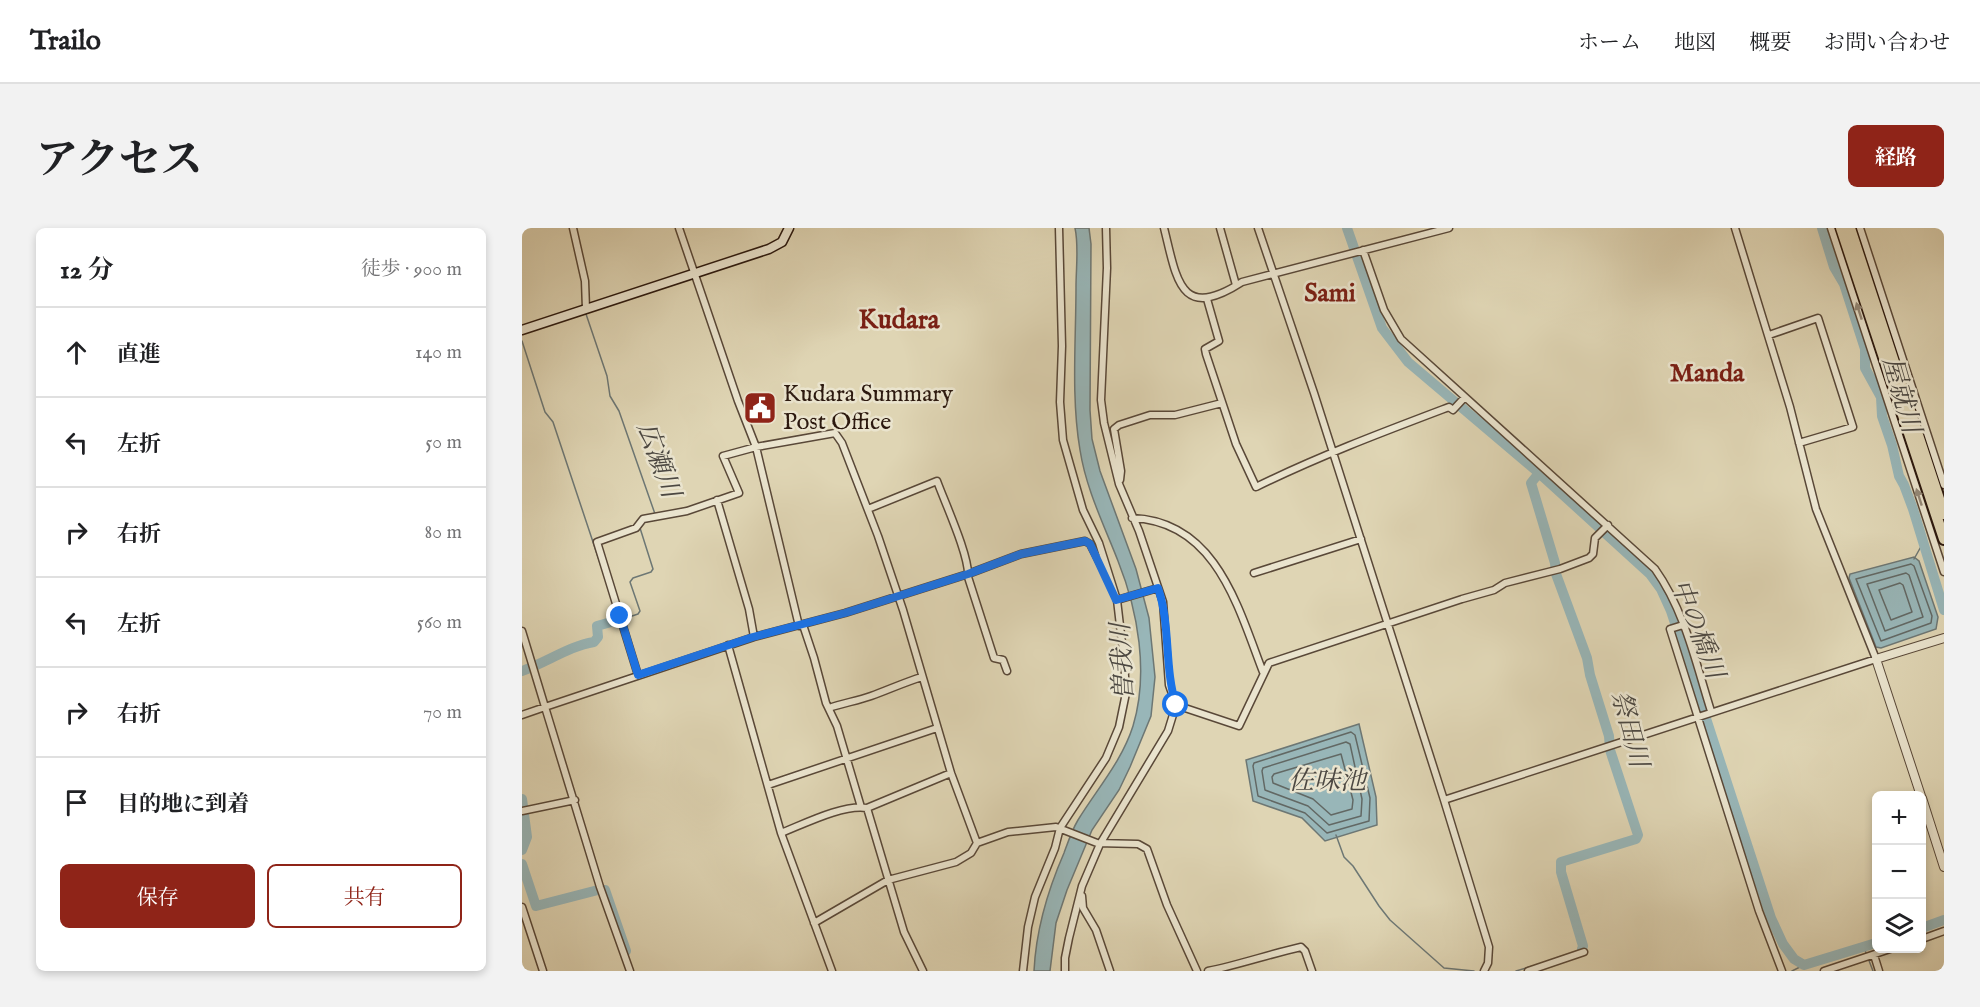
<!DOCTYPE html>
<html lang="ja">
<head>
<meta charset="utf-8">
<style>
	:root { --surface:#fff; --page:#f2f2f2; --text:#202124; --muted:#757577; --line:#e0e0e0; --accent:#8f2418 }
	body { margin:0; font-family:"IM FELL English","Noto Serif JP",serif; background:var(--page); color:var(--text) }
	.controls { position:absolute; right:18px; bottom:18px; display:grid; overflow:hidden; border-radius:9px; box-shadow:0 3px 9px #0003 }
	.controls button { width:54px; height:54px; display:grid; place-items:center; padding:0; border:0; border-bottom:2px solid var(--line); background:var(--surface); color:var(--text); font:30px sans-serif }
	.stop { position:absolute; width:18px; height:18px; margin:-14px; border:4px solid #1a73e8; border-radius:50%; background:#fff }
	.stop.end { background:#1a73e8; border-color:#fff; box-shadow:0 2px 6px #0008 }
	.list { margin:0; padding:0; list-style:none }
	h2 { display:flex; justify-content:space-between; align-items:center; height:78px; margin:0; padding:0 24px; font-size:26px }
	h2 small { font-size:20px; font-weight:400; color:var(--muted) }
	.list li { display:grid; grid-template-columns:39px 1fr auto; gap:18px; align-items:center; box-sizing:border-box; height:90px; padding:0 24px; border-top:2px solid var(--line) }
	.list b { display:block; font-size:22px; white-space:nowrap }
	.list em { font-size:20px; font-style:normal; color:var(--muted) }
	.actions { display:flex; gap:12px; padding:18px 24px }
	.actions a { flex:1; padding:14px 0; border:2px solid var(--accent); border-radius:9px; text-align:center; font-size:21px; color:var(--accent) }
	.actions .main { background:var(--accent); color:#fff }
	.icon { flex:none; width:33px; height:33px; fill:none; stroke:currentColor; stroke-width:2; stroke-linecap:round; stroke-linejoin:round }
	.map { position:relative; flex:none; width:1422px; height:743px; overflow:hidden; border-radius:9px }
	header { display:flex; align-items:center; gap:36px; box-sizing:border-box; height:84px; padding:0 30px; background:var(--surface); border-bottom:2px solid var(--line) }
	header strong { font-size:28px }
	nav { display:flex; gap:33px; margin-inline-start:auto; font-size:21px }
	.intro { display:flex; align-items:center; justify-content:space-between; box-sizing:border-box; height:144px; padding:0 36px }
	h1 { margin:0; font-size:42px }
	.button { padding:15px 27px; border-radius:9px; background:var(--accent); color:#fff; font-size:21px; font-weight:700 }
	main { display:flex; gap:36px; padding:0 36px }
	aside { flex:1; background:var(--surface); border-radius:9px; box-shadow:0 3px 9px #0003 }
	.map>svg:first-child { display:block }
	.water { fill:#98b6b8; stroke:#6d7774; stroke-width:1.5 }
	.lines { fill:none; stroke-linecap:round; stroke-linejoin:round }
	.shore { stroke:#626864; stroke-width:1.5 }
	.stream { stroke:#6d7774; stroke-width:1.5 }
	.river { stroke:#98b6b8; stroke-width:10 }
	.minor-casing { stroke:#594838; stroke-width:9 }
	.tertiary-casing { stroke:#594838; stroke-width:10 }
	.secondary-casing { stroke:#2c190f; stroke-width:11 }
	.motorway-casing { stroke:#2c190f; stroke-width:14 }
	.minor { stroke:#eae4ce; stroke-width:6 }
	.tertiary { stroke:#eae4ce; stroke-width:8 }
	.secondary { stroke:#eae4ce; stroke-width:8 }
	.motorway { stroke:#dfd5b4; stroke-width:10 }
	.oneway { fill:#948978 }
	.route { stroke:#1a73e8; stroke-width:8 }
	.labels { text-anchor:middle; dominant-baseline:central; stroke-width:5; stroke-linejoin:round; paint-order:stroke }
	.poi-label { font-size:24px; fill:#2c190f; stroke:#eae4ce; text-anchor:start }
	.neighbourhood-label { font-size:26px; font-weight:bold; fill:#7a1f14; stroke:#eae4ce }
	.water-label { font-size:26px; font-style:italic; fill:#4c4842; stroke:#eae4ce }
	.quarter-label { font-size:27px; font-weight:bold; fill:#7a1f14; stroke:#eae4ce }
</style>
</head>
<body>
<header>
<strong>Trailo</strong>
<nav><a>ホーム</a><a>地図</a><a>概要</a><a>お問い合わせ</a></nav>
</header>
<div class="intro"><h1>アクセス</h1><a class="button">経路</a></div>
<main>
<aside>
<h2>12 分<small>徒歩 · 900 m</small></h2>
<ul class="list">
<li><svg class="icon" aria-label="ahead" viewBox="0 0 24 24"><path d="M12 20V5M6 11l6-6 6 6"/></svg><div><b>直進</b></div><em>140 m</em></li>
<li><svg class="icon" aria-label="left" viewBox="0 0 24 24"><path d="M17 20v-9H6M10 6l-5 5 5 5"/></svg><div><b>左折</b></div><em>50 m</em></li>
<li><svg class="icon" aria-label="right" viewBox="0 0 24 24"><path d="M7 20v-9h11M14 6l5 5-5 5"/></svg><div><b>右折</b></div><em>80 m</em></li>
<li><svg class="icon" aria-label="left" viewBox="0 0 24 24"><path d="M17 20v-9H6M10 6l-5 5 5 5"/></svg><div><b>左折</b></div><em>560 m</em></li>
<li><svg class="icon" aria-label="right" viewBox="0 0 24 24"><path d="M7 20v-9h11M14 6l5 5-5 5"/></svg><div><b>右折</b></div><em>70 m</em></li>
<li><svg class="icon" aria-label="arrive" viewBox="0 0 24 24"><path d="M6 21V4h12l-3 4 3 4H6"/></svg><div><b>目的地に到着</b></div></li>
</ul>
<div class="actions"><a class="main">保存</a><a>共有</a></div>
</aside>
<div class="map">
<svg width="1422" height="743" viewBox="0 0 1422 743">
	<rect width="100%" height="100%" fill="#dfd5b4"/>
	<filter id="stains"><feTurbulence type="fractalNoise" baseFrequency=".00333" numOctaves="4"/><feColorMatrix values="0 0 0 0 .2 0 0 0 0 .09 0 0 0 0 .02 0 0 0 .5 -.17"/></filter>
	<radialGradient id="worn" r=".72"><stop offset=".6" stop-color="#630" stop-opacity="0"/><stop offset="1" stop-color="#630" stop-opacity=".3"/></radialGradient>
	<path class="water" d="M553,0h14l2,16 -1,166 2,29 8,32 36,98 13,49 6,59 -4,39 -21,51 -11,23 -27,40 -25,60 -11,33 -6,48h-16c2,-42 13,-79 30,-118 4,-11 8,-23 14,-33 19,-31 44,-59 55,-94 16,-53 5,-115 -15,-165 -14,-36 -32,-72 -38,-111 -9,-53 -4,-109 -4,-163 0,-19 3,-41 -1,-59z
		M1392,329l5,4 19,56 -2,12 -55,19 -5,-1 -27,-69 1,-4z
		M837,496l17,73 1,28 -52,16 -23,-23 -49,-17 -7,-41z"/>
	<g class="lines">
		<path class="shore" d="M1389,336l3,2 18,50 -1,7 -50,18 -25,-62z
			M1384,345l3,2 14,42 -38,14 -18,-47z
			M1378,355l3,2 9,27 -21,8 -12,-30z
			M829,504l4,3 15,63 -1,23 -42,12 -22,-20 -47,-17 -5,-30 1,-3z
			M824,514l4,2 12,55 -1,17 -32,9 -21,-19 -43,-16 -3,-19 1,-3z
			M819,526l12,46 -1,9 -21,6 -18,-16 -40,-16 -1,-6 2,-3z"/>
		<path class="stream" d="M66,65l1,8
			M64,86l21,62 3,20 9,15 36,103
			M0,113l23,71 8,10 66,198
			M1392,331l9,-16
			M101,391l15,-5 2,-3 -10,-29 3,-4 18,-6 2,-3 -13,-41 3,-5 12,-4
			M814,607l8,22 9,9 26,40 11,14 54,48 30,3
			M1342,719l2,6
			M1055,723l5,-2
			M1346,730l5,13
			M994,743l17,-5
			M1270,743l12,-6"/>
		<path class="river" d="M825,0l35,100 26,34 131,111 111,101 11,15 10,22 100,307 12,26 11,15 10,6 72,-22
			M1300,0l12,39 10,17 21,65v19l16,29 1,19 10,29 7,31 5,9 9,24 31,101
			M1017,245l-8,10 24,80 1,11 31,84 3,17 19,61 1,14 28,85 -2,4 -75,23v10l22,74 -1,3
			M0,443c24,-8 47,-25 72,-29l4,-5 -1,-11 21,-6
			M0,571l5,38 -5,13
			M0,636l14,42 62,-16h7l21,61
			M1400,700l22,-8"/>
		<g class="minor-casing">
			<path id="minor" d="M51,0l12,53 1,28
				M157,0l59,173 18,46 43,179
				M642,0c13,52 16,94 78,54l207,-54
				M698,0l16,57
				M736,0l56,165 130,407
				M1309,0l113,344
				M1338,0l84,257
				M841,22l21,60 17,29 254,230c30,42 41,95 56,142
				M685,71l12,42 -14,8 1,5 30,90 20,43c63,-31 127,-55 193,-80l4,3 12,-13
				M1247,107l49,-17 35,109 -54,16
				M598,252l1,-9 -7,-42 5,-4 31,-10h25l47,-12
				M195,272l32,109 5,28
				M346,281l69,-28c8,22 33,76 31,96l26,81 9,2 4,11
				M610,290c84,3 106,89 131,154
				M732,345l107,-34
				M595,372l41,-12
				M281,397l11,33 12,45 11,23 24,81
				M1161,397l-13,4 89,282 23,60
				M0,403l23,76 209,-70 91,-24 123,-39 53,-20 64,-13 5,3 15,29
				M206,417l53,188 51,138
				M116,447l-41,-133 39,-14 7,-9 44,-8 52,-18 -16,-37 33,-9 79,-14 7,10 36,93 25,74 48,163 26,70
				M654,477l63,21 30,-63 193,-64 32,-9 11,-7 55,-14 29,-11 4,-4 2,-16 13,-13
				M307,480c14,-5 28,-7 42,-12 17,-6 34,-14 51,-19
				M0,487l23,-8 55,180 30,84
				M246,557l169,-57
				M345,580l37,124 19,39
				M0,583l53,-11
				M259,605c23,-9 62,-29 86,-25l84,-35
				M560,668l1,12 13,22 14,41
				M0,679l21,64
				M292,695l74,-43 68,-18 15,-9 6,-10 31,-11 48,-5 41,16 41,1 9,5 20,56 30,66
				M1400,711l22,-8
				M1352,727l5,16
				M501,743l5,-44 7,-30 20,-49 5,-20 46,-70 13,-31 7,-34 -2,-33 -7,-60 -18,-57 -16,-33 -20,-70 -3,-38 2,-56 -3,-118
				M543,743v-13l4,-20 13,-52 18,-42 68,-113 8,-26 -7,-20 -6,-83 -24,-71 -20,-47 -15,-61 -3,-23 6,-132 -1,-40
				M686,743c30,-6 62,-17 93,-24l4,4 7,20
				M962,743l4,-8 1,-16 -45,-147 432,-141 -60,-150 -26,-102 -55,-179
				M1006,743l56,-19
				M1302,743l69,-23"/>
		</g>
		<g class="tertiary-casing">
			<path id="tertiary" d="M1399,568l-45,-137 68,-21
				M1400,570l22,69"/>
		</g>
		<g class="secondary-casing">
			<path id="secondary" d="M0,102l247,-81 13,-7 7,-14"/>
		</g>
		<g class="motorway-casing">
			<path id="motorway" d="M1319,0l103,311
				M1328,0l94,286"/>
		</g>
		<use href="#minor" class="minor"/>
		<use href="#tertiary" class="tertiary"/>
		<use href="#secondary" class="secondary"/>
		<use href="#motorway" class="motorway"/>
	</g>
	<defs><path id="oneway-solid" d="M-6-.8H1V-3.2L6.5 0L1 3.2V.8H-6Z" transform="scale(1.5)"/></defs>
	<g class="oneway">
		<use href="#oneway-solid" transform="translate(1337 83) rotate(-108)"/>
		<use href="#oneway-solid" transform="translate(1397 269) rotate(-108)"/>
	</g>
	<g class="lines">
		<path class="route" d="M98,388l18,59 115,-38 92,-24 123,-39 53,-20 64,-13 5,3 26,56 42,-12c13,38 6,79 18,117"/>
	</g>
	<defs>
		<g id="civic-square" transform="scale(1.725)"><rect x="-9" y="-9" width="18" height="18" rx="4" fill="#8f2418" stroke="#eae4ce"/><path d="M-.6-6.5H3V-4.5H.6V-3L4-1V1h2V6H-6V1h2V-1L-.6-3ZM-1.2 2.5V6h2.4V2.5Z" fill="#fff"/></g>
	</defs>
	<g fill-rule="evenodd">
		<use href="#civic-square" x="238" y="180"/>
	</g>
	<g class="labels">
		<g class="poi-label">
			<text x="261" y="166">Kudara Summary<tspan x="261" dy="28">Post Office</tspan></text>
		</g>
		<g class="neighbourhood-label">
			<text x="808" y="65">Sami</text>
			<text x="1185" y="145">Manda</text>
		</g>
		<g class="water-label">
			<text transform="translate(1379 167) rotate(74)">屋就川</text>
			<text transform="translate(136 232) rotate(70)">広瀬川</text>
			<text transform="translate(1175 401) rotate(69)">中の橋川</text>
			<text transform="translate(601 434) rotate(-93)">曽我川</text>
			<text transform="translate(1107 501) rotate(75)">祭田川</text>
			<text x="805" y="553">佐味池</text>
		</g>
		<g class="quarter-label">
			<text x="377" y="93">Kudara</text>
		</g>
	</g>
	<rect width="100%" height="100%" filter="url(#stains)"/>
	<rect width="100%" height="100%" fill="url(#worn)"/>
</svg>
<div class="controls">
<button>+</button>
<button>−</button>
<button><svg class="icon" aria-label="layers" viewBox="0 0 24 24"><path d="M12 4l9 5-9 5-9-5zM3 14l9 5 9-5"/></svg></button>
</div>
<div class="stop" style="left:654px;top:477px"></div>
<div class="stop end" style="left:98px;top:388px"></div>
</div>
</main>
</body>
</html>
